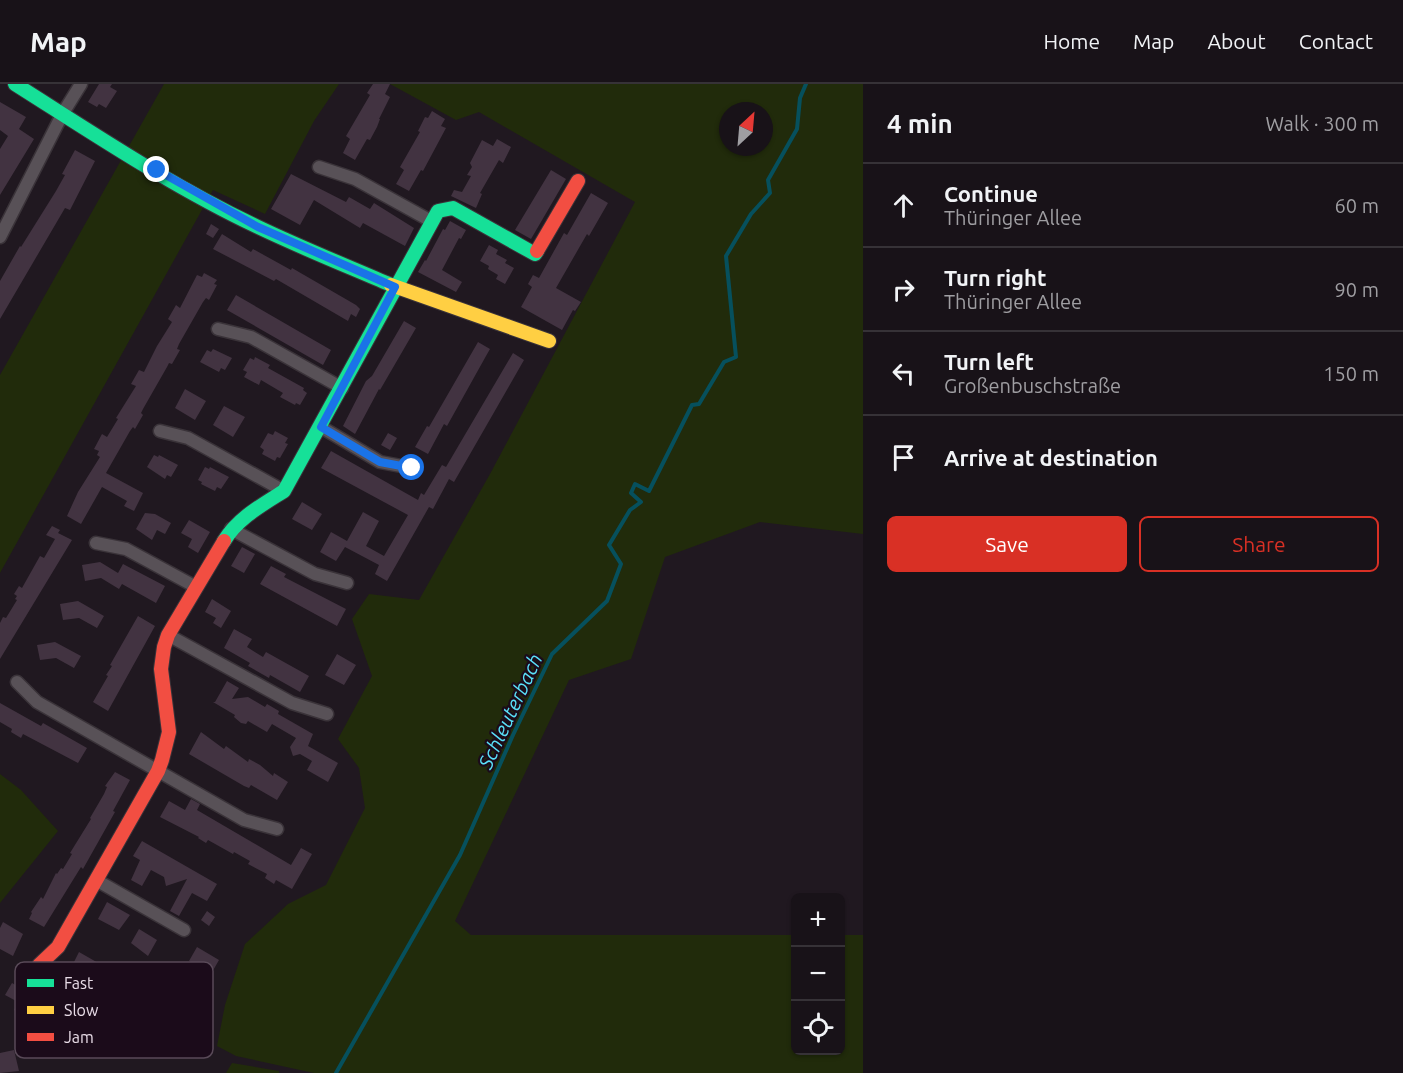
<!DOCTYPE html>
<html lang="en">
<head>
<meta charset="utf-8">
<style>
	:root { --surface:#181218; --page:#211b21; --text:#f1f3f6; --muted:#9f9ea2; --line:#363237; --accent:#d93025 }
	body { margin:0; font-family:Ubuntu,sans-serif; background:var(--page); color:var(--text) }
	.controls { position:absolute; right:18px; bottom:18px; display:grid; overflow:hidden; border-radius:9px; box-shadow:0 2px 4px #0004 }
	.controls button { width:54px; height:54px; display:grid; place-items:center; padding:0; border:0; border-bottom:2px solid var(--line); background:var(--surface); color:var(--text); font:30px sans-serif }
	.compass { position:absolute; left:719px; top:18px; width:54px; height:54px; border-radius:50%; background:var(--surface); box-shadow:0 2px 4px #0004; rotate:26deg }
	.stop { position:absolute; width:18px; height:18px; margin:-14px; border:4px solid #1a73e8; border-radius:50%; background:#fff }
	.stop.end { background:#1a73e8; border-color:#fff; box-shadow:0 2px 6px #0008 }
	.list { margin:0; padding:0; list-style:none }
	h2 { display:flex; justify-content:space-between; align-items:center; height:78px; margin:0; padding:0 24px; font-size:26px }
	h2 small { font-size:20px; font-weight:400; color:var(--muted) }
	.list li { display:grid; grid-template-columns:39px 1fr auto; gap:18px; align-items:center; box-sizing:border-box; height:84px; padding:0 24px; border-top:2px solid var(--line) }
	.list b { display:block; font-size:22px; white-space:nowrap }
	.list p { margin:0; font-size:20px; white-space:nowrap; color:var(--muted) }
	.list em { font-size:20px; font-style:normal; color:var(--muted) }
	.actions { display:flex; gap:12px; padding:18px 24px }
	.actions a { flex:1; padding:14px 0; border:2px solid var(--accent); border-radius:9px; text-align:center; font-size:21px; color:var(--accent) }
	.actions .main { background:var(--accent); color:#fff }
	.icon { flex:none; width:33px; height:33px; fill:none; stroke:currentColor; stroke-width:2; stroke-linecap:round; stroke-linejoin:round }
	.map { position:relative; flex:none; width:863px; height:989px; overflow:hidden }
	header { display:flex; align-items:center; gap:36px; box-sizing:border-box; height:84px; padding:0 30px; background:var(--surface); border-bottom:2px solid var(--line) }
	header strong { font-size:28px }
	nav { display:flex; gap:33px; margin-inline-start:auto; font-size:21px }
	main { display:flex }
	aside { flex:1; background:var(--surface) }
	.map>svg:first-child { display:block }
	.green { fill:#212b0b; fill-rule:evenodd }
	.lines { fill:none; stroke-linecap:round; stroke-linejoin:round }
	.stream { stroke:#06505d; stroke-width:4 }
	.building { fill:#423341 }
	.street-casing { stroke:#3a3339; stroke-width:15 }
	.fast-casing { stroke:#3a3339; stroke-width:16 }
	.slow-casing { stroke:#3a3339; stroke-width:16 }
	.jam-casing { stroke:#3a3339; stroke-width:16 }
	.street { stroke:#585157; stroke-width:12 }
	.fast { stroke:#16e098; stroke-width:14 }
	.slow { stroke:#ffcf43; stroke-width:14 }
	.jam { stroke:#f24e42; stroke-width:14 }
	.route { stroke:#1a73e8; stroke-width:8 }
	.labels { text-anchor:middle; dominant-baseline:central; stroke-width:4.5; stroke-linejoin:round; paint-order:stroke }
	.water-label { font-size:20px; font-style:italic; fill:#5ae0f9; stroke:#1b0b1a }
	.key { fill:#1b0b1a; stroke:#594a58; stroke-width:1.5 }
	.key-label { font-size:16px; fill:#e9dde8 }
</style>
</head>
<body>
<header>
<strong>Map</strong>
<nav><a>Home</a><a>Map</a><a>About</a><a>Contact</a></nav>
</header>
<main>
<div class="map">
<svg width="863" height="989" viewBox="0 0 863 989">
	<rect width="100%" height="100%" fill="#201820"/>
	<path class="green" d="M164,0h175l-25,37 -49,93 -52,-24 -213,383v-198z
		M390,0h473v450l-103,-12 -95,35 -34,102 -62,21 -114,241 16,14h324l1,115h44l1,-115h22v138h-549l-78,-17 -19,-10 8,-41 20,-61 43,-40 38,-19 39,-77 -6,-40 -21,-29 34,-63 -20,-57 17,-25 50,6 71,-126 145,-272 -156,-90 -23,8zM728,27h36v36h-36z
		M0,690l21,16 37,41 -58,72z
		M232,979l47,8v2h-53z"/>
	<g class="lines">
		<path class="stream" d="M336,989l124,-218 53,-120 39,-81 55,-53 14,-37 -12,-19 21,-35 11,-8 -10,-9 4,-9 14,7 43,-86 7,-1 25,-42 12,-5 -10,-101 25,-42 19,-21 -2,-13 29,-51 3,-31 6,-14"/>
	</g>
	<path class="building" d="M99,0h13l-2,3 7,4 -11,17 -7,-4 -2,3 -9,-5z
		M373,0h17l-5,10 5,3 -11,22h1l-3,8 -7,13 -3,-1 -12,21 -12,-7 7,-14 -4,-3 24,-41 -3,-2z
		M0,18l26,15 -7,12 15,10 -34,56v-46l8,-13 -8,-6z
		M432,27l13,8 -4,7 5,2 -23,43 -2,-1 -12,21 -13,-7 8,-14 -4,-3 20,-35 -2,-1 7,-14 3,1z
		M497,55l14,8 -8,16 -4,-3 -19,33 2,1 -6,14 -25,-12 3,-6 8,2 9,-16 -4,-1 5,-8 -2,-4 12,-23 11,6z
		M75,66l20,11 -25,49 -5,-2 -65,111v-38l20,-35 1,1 35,-56 9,-16 -3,-1z
		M551,86l15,9 -35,60 -16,-9z
		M291,90l55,28 3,-5 21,12 4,-6 40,25 -9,18 -42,-23 -3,5 -46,-28 -14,25 -29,-16z
		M591,109l17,10 -19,33 -2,-2 -31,54 25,14 -6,9 -2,-1 -11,20 -41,-23 11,-20 -4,-3 5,-9 6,3 25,-45 3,2z
		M450,137l16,9 -5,9 -2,-1 -17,32 20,12 -6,10 -38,-20 7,-12 1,1 17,-32 2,1z
		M211,140l8,5 -6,9 -7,-4z
		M222,150l29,18 2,-3 38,21 1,-2 64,37 4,4 -4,8 -5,-3 -3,7 -72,-42 -2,2 -61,-32z
		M489,161l9,5 -2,4 11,6 -2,3 9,5 -9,16 -9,-5 2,-4 -10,-6 1,-3 -9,-5z
		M204,189l13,7 -3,4 3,1 -8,15 -3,-2 -3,4 -24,42 -2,5 3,1 -8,14 -3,-1 -2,4 -24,42 -2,4 2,2 -8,14 -2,-2 -3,4 -24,42 37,20 -9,18 -10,-5 3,-5 -25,-14 -21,37 -14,-8 11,-24 22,-35 -3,-2 2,-4 -5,-2 8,-15 5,3 11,-18 -2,-1 20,-32 -5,-2 8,-14 5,2 13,-26 15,-24 -4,-3 8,-14 4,3 17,-33 5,2z
		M236,211l95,55 -8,15 -96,-55z
		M404,237l12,7 -36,62 -1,-1 -24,45 -12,-8 23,-45 6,-5z
		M478,258l12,7 -4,7 -39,70 -3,-2 -16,30 -13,-7 12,-21 2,1z
		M213,265l19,9 -7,12 -4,-2 -2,4 -19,-10 7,-12 4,2z
		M513,269l11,7 -70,122 -5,-3 -16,30 -4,-2 -42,74 -12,-7 4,-9 -34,-18 -9,14 -16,-9 11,-20 16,9 16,-29 16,9 -13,25 18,10 24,-41 -87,-47 10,-17 87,49 3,-7 3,2 18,-30 4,2z
		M255,273l15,8 -2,3 36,20 -1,2 4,3 -7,12 -4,-2 -1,2 -15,-8 3,-4 -22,-13 -2,5 -15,-8 3,-5 -4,-2 7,-12 4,2z
		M185,305l21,12 -11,19 -20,-12z
		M224,322l21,11 -12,20 -20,-12z
		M275,347l13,7 -3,5 3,1 -8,14 -3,-1 -2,4 -13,-7 2,-4 -4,-3 8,-14 5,2z
		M388,349l9,5 -7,12 -9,-5z
		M154,371l4,2 1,-2 19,10 -7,12 -4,-2 -2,4 -18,-12z
		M205,383l4,2 1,-2 19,10 -8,12 -4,-2 -2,4 -14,-7 1,-2 -4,-2z
		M302,418l20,12 -10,16 -20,-11z
		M145,429l10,1 16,9 -6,11 -8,-4 -5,10 -16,-11z
		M189,436l21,12 -12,21 -10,-6 4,-8 -11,-6z
		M52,442l8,4 -2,3 14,7 -72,119v-36l3,-6 3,1 11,-18 -2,-1 2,-3 -3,-2 5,-8 3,2 18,-32 4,2 11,-19 -9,-4z
		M242,463l13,7 -11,19 -13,-7z
		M100,478l18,11 5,-9 42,22 -9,17 -34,-19 -3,5 -18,-11 -16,3 -3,-16z
		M271,482l15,8 -2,3 62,32 -9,17 -77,-42z
		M212,515l19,12 -10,17 -8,-5 3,-5 -11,-6z
		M78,517l26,15 -7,12 -18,-10 -16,2 -3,-16z
		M138,532l17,10 -47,85 -15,-9 15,-26 -2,-1 6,-9 -2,-1z
		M234,545l18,10 -5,8 16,10 3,-5 43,24 -9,16 -30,-17 -1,3 -21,-12 2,-3 -26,-15z
		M55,558l26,14 -7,12 -18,-10 -16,2 -3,-15z
		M337,570l19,11 -12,20 -19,-10z
		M227,597l12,7 -7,11 16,-2 17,10 2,-3 12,7 -1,3 35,20 -5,12 30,17 -10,19 -21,-12 5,-9 -12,-7 -7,2 -3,-9 6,-9 -24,-14 -5,8 -19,-11 -2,3 -5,-1 -7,-6 1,-2 -22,-13h2z
		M0,619l41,23 2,-3 44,25 -9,15 -55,-29 -2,4 -10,-6 1,-3 -12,-7z
		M201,648l23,17 2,-3 22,16 1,-3 11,6 13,11 1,-3 14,9 -11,18 -26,-15 -2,3 -5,-2 -55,-32z
		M115,688l15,8 -17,31 2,1 -32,57 -2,-2 -37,60 -15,-8 3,-6 -1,-1 10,-15 2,2 13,-26 1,1 4,-6 2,1 9,-15 -2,-1 21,-34 -1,-1 14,-24 3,-7 -2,-1z
		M191,715l9,5 -3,6 94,55 10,-17 11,6 -20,35 -16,-9 -2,4 -9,-6 2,-4 -19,-10 2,-3 -16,-9 -1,2 -25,-14 -2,3 -8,-5 1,-1 -39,-20 9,-16 16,9z
		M142,757l75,43 -10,17 -15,-8 -13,23 -9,-5 17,-32 -21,7 -2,-9 -13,-7 -9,16 -11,-6 9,-20 -7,-4z
		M107,818l23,13 -11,15 -21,-11z
		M207,827l8,6 -6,9 -8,-6z
		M3,838l20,12 -10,22 -13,-7v-21z
		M139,845l18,11 -9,16 -17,-13z
		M197,863l22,13 -8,14 -22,-13z
		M79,868l21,12 -9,16 -20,-12z
		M12,899l21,12 -5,8 18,10 3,-7 51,29 -8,15 -19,-11 2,-3 -23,-12 -2,3 -9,-5 -1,2 -26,-14 4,-8 -13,-7z
		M14,966l5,21 -19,2v-20z"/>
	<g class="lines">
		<g class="street-casing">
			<path id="street" d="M319,83l36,12 76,42
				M0,153l63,-124 18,-29
				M218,245l33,8 91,51
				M321,343l59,35 32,6
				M160,347l28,7 96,53
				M231,445l84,45 32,9
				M96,459l30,6 70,38
				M168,551l124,68 35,11
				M17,598l20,20 207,118 33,9
				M96,796l88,50"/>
		</g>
		<g class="fast-casing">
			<path id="fast" d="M15,0c79,50 158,103 243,143 44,21 89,39 133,58
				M224,457c14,-23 38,-36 60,-50l154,-280 15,-3 82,46 2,-3"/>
		</g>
		<g class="slow-casing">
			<path id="slow" d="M391,201l158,56"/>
		</g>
		<g class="jam-casing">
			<path id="jam" d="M537,167l41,-70
				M39,881l19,-18 100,-176 4,-11 7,-28 -8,-63 3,-22 4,-12 56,-94"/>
		</g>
		<use href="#street" class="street"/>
		<use href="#fast" class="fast"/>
		<use href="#slow" class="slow"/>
		<use href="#jam" class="jam"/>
	</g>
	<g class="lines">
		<path class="route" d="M157,86l101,57 137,60 -74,140 59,35 32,6"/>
	</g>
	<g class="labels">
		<g class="water-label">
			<text transform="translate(510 627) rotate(-65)">Schleuterbach</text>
		</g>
	</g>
	<rect x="15" y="878" width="198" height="96" rx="9" class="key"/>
	<rect x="27" y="895" width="27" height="8" fill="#16e098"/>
	<rect x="27" y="922" width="27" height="8" fill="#ffcf43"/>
	<rect x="27" y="949" width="27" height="8" fill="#f24e42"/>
	<g class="key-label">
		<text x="64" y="905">Fast</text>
		<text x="64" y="932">Slow</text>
		<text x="64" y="959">Jam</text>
	</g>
</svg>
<div class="controls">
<button>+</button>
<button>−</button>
<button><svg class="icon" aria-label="locate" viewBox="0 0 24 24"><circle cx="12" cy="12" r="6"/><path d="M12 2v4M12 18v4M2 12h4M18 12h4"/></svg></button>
</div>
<svg class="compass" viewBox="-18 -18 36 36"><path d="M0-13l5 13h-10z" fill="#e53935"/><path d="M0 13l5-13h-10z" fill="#9f9ea2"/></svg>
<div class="stop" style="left:412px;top:384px"></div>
<div class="stop end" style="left:157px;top:86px"></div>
</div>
<aside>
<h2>4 min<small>Walk · 300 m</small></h2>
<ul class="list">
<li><svg class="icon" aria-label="ahead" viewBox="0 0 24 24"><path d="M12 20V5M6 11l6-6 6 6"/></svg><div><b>Continue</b><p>Thüringer Allee</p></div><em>60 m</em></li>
<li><svg class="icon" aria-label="right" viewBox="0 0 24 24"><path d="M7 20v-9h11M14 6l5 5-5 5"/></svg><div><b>Turn right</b><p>Thüringer Allee</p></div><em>90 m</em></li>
<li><svg class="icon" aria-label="left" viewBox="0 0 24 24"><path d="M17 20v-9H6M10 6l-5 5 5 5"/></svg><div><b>Turn left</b><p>Großenbuschstraße</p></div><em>150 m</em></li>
<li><svg class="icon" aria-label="arrive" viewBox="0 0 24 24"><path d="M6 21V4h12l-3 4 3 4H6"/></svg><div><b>Arrive at destination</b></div></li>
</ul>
<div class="actions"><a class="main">Save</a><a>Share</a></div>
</aside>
</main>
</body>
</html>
